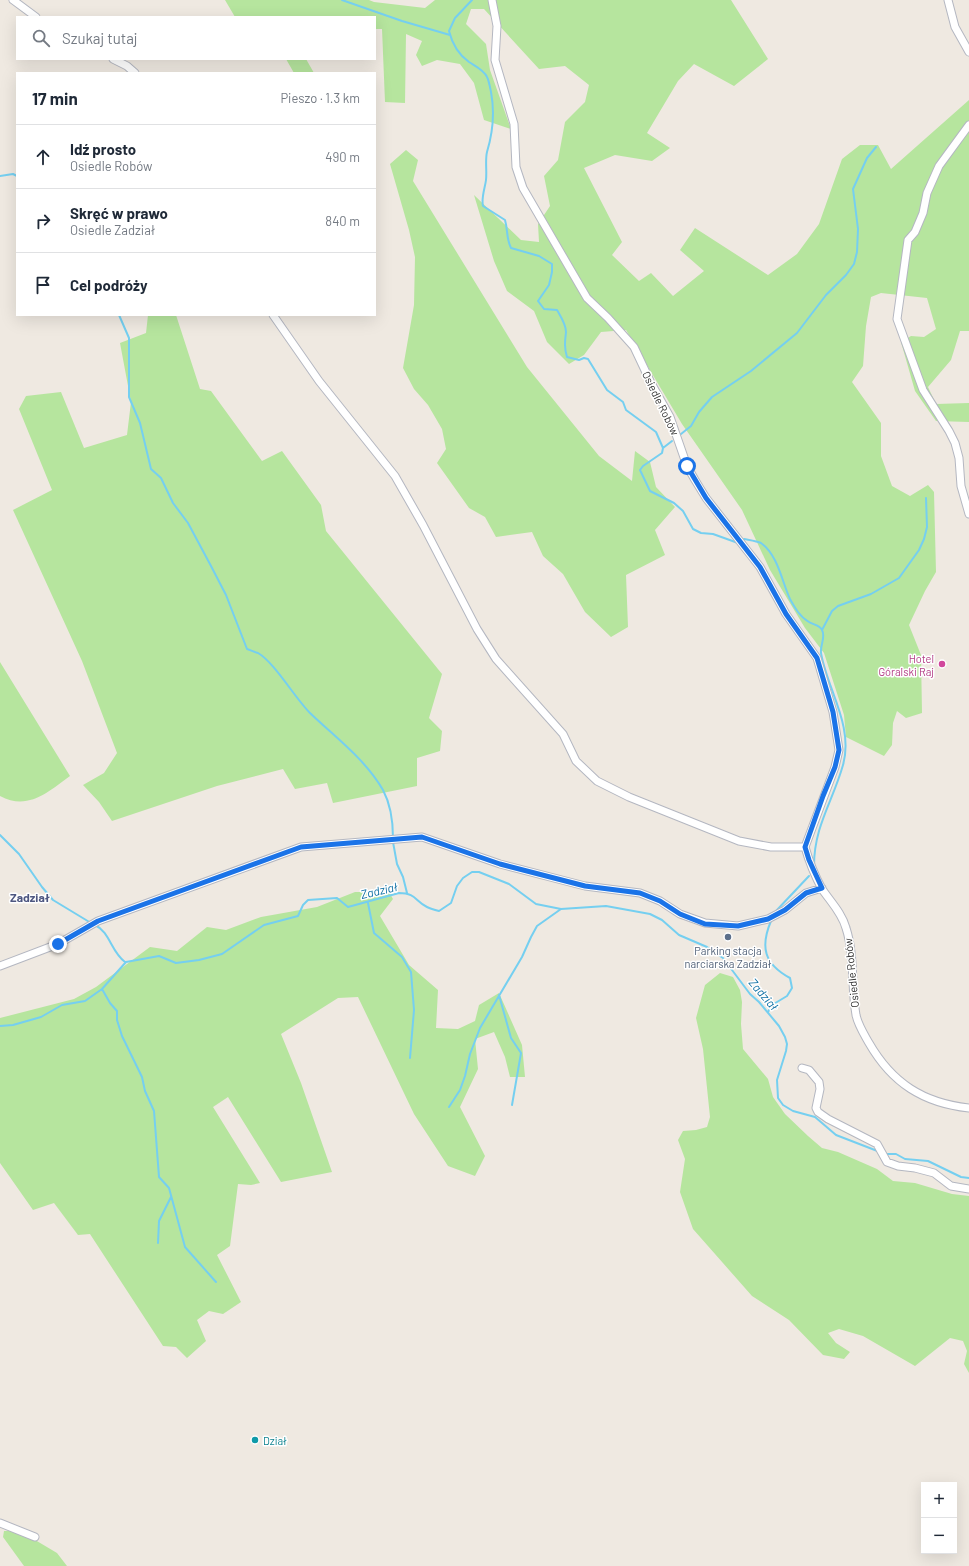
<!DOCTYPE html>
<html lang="pl">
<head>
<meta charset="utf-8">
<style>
	:root { --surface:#fff; --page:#f2f2f3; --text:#1f2937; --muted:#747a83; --line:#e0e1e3 }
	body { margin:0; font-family:Barlow,sans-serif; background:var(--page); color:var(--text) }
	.controls { position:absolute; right:12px; bottom:12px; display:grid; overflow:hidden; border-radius:0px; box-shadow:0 4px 16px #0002 }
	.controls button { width:36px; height:36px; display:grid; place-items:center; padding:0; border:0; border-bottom:1px solid var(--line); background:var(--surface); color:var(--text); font:20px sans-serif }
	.stop { position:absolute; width:12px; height:12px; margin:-9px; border:3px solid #1a73e8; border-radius:50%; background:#fff }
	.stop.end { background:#1a73e8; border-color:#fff; box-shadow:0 1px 4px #0008 }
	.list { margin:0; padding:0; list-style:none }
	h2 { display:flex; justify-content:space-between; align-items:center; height:52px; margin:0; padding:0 16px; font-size:17px }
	h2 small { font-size:13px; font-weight:400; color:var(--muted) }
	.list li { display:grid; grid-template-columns:26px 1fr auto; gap:12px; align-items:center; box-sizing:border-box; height:64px; padding:0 16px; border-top:1px solid var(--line) }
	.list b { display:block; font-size:15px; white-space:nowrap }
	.list p { margin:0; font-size:13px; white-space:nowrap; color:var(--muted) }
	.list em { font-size:13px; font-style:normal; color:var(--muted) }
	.icon { flex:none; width:22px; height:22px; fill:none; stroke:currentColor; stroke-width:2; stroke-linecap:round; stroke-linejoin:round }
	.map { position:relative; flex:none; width:969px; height:1566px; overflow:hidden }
	.search { position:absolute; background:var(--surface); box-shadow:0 4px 16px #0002; left:16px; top:16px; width:360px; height:44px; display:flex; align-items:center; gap:10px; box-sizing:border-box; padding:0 14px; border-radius:0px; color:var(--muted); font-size:15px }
	.panel { position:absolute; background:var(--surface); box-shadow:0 4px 16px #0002; left:16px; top:72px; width:360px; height:244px; border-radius:0px }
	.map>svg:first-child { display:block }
	.green { fill:#b6e59e }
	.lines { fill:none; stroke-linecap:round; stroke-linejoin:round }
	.stream { stroke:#75cff0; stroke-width:2 }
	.minor-casing { stroke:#b4b7c1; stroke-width:9 }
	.minor { stroke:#fff; stroke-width:7 }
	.route { stroke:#1a73e8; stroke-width:5 }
	.hotel-dot { fill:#d1479c; stroke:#fff; stroke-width:1.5 }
	.service-dot { fill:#5c6f8a; stroke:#fff; stroke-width:1.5 }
	.culture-dot { fill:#0f9aa8; stroke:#fff; stroke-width:1.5 }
	.labels { text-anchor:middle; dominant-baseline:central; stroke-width:3; stroke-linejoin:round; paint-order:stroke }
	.street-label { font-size:11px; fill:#2e2e2e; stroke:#fff }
	.hotel-label { font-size:11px; fill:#b23c85; stroke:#fff; text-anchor:end }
	.service-label { font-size:11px; fill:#4e5e75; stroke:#fff }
	.culture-label { font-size:11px; fill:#0d838f; stroke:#fff; text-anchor:start }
	.water-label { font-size:12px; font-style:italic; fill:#0d6fa3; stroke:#fff }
	.neighbourhood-label { font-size:12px; font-weight:bold; fill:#4d5680; stroke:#fff }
</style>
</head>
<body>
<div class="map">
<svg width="969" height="1566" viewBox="0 0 969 1566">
	<rect width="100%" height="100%" fill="#efe9e1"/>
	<path class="green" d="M225,0h144l5,2 51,6 10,-8h296l37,59 -34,27 -40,-22 -16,17 -31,52 23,15 -18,13 -37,-6 -31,13 38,74 -10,13 27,26 12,-8 22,23 31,-25 -24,-21 15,-22 73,47 29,-21 22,-30 23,-65 18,-14h18l13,24 78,-69v231h-9l-9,29 -23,27 8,17 33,-1v19l-33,-1 -21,-30 -14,-49 10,-6 13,1 12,-8 -9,-31 -46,-5 -10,4 -5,29 -3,40 -11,16 29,41v33l11,30 18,10 18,-11 6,7 2,80 -11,19 -16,34 12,30 1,58 -16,5 -9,-7 -4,12 -1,22 -8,11 -38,-19 -2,-22 -20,-62 -19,-25 -35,-58 -28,-60 -60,-86 -56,-94 -25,2 -17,23 -15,9 -22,-22 -13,-31 -27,-20 -13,-30 -20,-66 47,45 18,2 -1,-18 12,-18 -6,-30 14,-16 7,-38 20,-20 4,-17 -24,-19 -26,3 -55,-60h-13l-5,15 20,20 4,26 21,59 -27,-9 -10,-37 -14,-19 -23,-4 -15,6 -6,-11 6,-14 -16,-7 -1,69 -20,-1 -3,-73h-7v-12h-140z
		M286,59h20l8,14h-20z
		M406,150l12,10 -5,21 114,186 72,89 33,25 3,-30 15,11 6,25 19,20 -20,23 10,25 -39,20 2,52 -17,10 -26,-25 -22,-38 -20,-18 -11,-24 -36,5 -11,-20 -16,-9 -32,-45 9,-14 -4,-20 -14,-24 -14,-16 -11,-21 11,-63 1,-48 -6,-27 -19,-66z
		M148,315h28l24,74 11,2 51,70 20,-10 39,54 5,26 116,143 -13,44 13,13 -2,20 -23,7v28l-84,17 -6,-20 -32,6 -12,-20 -66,17 -105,35 -13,-19 -16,-17 21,-12 13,-20 -35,-92 -69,-151 39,-20 -33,-81 7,-13 35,-4 23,56 43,-13 4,-33 -11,-59 26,-10z
		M0,662l70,114c-22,16 -42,35 -70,20z
		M355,892h34l4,7 -13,17 29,49 29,25 -2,38 22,1 17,-8 4,-16 20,-12 23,52 3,32h-15l-5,-20 -11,-25 -19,7 3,30 -18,38 25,49 -10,20 -27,-10 -34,-52 -56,-117 -20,1 -57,36 20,49 31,89 -51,10 -53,-85 -15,10 47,76 -9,2 -13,-1 -8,62 -13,9 24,47 -18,12 -14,-3 -12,9 9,21 -19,17 -11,-11 -13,-1 -73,-112 -12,1 -24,-32 -21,7 -33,-47v-145l74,-19 22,-12 54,-40 27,4 30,-24 19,3 35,-13 56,-10z
		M720,973l13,4 7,13 2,12 -1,22 2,25 25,30 5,18 12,17 23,22 14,12 16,4 39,17 16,12 22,2 37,11 17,2v177l-5,-9 3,-13 -4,-10 -13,-3 -35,28 -52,-30 -24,-7 -11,4 8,10 14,9 -6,7 -21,-4 -34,-35 -37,-24 -59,-67 -13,-37 5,-33 -7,-19 5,-9 13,-1 11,-3 3,-10 -7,-68 -7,-31 9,-33z
		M4,1531h16l37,22 10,13h-43l-21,-29z"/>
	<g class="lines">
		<path class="stream" d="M342,0l60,21 48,14
			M472,0l-17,18 -6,13c3,12 10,24 20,31 6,4 15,8 18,15 2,4 3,10 4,15 4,21 2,40 -4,60 -2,8 0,19 -1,28 -1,8 -5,18 -3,26l22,14c3,10 1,18 6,28l28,8 13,8v8l-3,13 -11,16 6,8 13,1c4,7 9,14 9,22 -1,9 -2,15 1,25l12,3 5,-2 4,1 19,31 16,12 3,8 30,22 7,16 -1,5 -19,13 -3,4 10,21 24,12 9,8 10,18 8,4 12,1 25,9
			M0,176l13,-2 4,2
			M119,315l10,23v59l11,26 11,46 10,9 12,25 15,20 23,43 15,29 21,54c3,1 7,3 11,4 16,9 37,45 52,60 26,25 55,46 73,77 8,15 10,31 10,48
			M681,434l10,-8 8,-14 13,-15 39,-26 46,-38 29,-38 20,-20 8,-11 3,-12 1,-23 -5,-40 14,-31 9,-11
			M663,448l9,-7
			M744,539c5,1 13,2 17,4 17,12 21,39 29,56 5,9 10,18 19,23 5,3 11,3 13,8 4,7 -2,15 -1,23 6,36 33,73 22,112 -10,36 -29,61 -29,101
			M822,630l10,-19 6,-5 33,-12 28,-16 20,-28 5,-11 3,-12 -1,-29
			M0,835l19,19 23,33 11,13 38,23
			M393,842l4,22 6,13 4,16
			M368,903l6,30 28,24 9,15 3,38 -4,48
			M776,911l33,-35
			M95,925c15,7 16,27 30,37
			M102,989l8,14 7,8v9l5,16 20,41 3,14 9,20 5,66 10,11 16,59 31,35
			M499,995l12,43 10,15 -9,52
			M768,1012l4,-7 15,-9 5,-8 -2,-10c-26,-14 -30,-31 -19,-57
			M0,1026l13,-1 28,-8 21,-12 23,-4 17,-12 24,-27 33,-6 17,7 23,-3 23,-6 42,-29 34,-9 5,-11 5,-5 29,-2 11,9 51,-14c17,0 16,8 28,14 4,2 8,3 12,4l12,-8 6,-17 6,-8 9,-6h7l30,12 27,20 25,5 45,-3 44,8 12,6 17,15 28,12 16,11 27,36 9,8 20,24 6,11 2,7 -1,7 -9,29 1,18 5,7 10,6 22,6 21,18 44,17
			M449,1107l11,-17 5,-14 5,-22 10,-26 42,-71 9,-20 6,-11 24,-17
			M884,1154h12l9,5 23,2 33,16 8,1
			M158,1243l1,-22 12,-24"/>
		<g class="minor-casing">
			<path id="minor" d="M13,0l23,17
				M492,0l5,26 -2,34 19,64 2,43 7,21 64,110 21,20 26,29 17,36 19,34 17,49 8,14 11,18 54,69 26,47 31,44 16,54 6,38 -4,17 -30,80c4,14 10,29 17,42 8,12 20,24 24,39 9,28 5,58 10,87 2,10 8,19 13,28 23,40 54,60 100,65
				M948,0l7,27 14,25
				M113,59l14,7 8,7
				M969,125l-30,41 -12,27 -4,20 -8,19 -7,8 -11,79 26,71 26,41 6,12 4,15 2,28 8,28
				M273,315l46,66 76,95 28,49 54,104 19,30 67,75 13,27 21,20 32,16 110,44 32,6h34
				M0,966l58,-22 40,-23 203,-74 121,-10 78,27 85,22 55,7 20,8 20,13 25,9 33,3 30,-7 17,-9 21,-17 16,-5
				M802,1068l7,2 10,12 1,7 -4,19 2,4 10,7 49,25 10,18 11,4 17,2 19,5 17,13 18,3
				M0,1523l35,14"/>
		</g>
		<use href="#minor" class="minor"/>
	</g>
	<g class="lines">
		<path class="route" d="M58,944l40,-23 203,-74 121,-10 78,27 85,22 55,7 20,8 20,13 25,10 33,2 30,-7 17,-9 21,-17 16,-5 -13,-28 -4,-13 18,-51 12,-29 4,-17 -6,-38 -16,-54 -31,-44 -26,-47 -54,-69 -19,-32"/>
	</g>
	<circle class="hotel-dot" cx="942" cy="664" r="4"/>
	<circle class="service-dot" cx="728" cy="937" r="4"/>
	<circle class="culture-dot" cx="255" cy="1440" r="4"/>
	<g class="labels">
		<g class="street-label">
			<text transform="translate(661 403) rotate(64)">Osiedle Robów</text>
			<text transform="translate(851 973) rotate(-96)">Osiedle Robów</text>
		</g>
		<g class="hotel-label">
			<text x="934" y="658">Hotel<tspan x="934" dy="13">Góralski Raj</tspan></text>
		</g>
		<g class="service-label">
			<text x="728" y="950">Parking stacja<tspan x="728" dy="13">narciarska Zadział</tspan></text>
		</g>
		<g class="culture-label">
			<text x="263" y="1440">Dział</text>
		</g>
		<g class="water-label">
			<text transform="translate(379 890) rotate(-13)">Zadział</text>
			<text transform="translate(764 994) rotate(49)">Zadział</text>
		</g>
		<g class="neighbourhood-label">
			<text x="30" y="897">Zadział</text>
		</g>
	</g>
</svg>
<div class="controls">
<button>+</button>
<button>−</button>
</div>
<div class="stop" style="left:687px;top:466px"></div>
<div class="stop end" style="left:58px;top:944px"></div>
<div class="search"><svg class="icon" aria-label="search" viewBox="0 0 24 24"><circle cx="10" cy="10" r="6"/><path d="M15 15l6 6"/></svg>Szukaj tutaj</div>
<section class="panel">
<h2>17 min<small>Pieszo · 1.3 km</small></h2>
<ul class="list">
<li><svg class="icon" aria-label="ahead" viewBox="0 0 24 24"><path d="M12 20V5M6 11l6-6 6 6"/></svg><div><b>Idź prosto</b><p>Osiedle Robów</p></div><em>490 m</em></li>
<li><svg class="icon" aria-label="right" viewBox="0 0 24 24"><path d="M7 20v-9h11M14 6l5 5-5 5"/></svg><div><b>Skręć w prawo</b><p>Osiedle Zadział</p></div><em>840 m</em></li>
<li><svg class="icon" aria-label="arrive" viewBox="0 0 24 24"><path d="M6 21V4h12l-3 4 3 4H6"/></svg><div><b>Cel podróży</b></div></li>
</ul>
</section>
</div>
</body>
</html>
